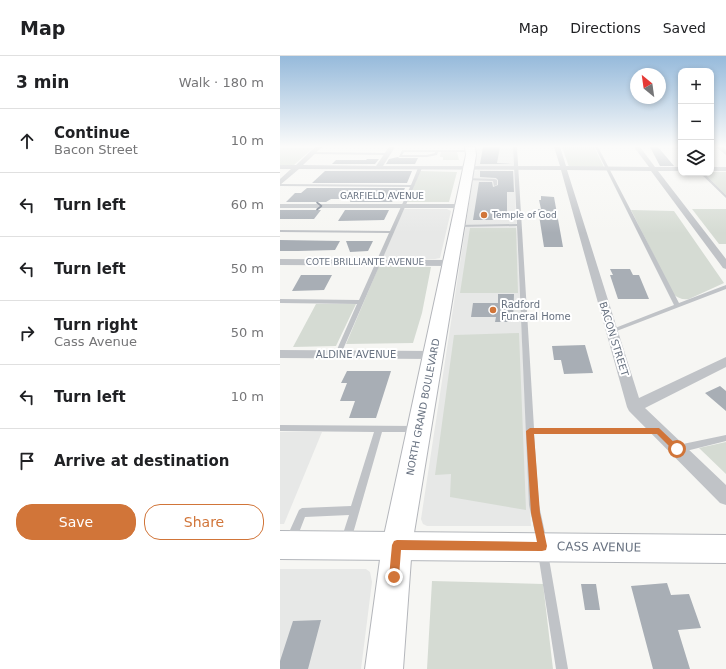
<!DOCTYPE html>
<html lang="en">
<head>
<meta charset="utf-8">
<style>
	:root { --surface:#fff; --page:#f2f2f2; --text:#202124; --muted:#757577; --line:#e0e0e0; --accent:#d17539 }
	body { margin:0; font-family:"DejaVu Sans",sans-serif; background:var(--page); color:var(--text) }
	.controls { position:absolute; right:12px; top:12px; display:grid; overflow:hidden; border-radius:8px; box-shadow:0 2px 6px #0003 }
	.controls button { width:36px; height:36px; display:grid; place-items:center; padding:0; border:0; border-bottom:1px solid var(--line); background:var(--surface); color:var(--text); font:20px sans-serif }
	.compass { position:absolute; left:350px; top:12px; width:36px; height:36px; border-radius:50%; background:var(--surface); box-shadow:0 2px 6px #0003; rotate:331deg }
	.stop { position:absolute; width:12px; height:12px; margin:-9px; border:3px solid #d17539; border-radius:50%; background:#fff }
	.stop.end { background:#d17539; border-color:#fff; box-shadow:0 1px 4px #0008 }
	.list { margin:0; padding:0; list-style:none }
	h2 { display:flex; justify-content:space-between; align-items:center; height:52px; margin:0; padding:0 16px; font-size:17px }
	h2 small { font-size:13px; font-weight:400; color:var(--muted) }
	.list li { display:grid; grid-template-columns:26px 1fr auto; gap:12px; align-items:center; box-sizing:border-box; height:64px; padding:0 16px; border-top:1px solid var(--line) }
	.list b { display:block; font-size:15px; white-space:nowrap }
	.list p { margin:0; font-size:13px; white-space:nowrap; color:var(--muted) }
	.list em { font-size:13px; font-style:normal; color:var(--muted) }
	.actions { display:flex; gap:8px; padding:12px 16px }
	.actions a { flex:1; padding:9px 0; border:1px solid var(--accent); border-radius:16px; text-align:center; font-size:14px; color:var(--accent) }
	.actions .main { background:var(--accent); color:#fff }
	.icon { flex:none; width:22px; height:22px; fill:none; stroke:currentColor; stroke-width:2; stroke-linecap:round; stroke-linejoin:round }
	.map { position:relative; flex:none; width:446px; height:613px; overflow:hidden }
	header { display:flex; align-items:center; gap:24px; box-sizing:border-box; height:56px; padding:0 20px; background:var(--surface); border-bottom:1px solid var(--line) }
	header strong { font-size:19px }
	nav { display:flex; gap:22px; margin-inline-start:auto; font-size:14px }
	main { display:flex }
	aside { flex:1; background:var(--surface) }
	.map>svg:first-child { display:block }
	.built { fill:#e7e8e7 }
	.green { fill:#d5dbd3 }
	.building { fill:#a8aeb5 }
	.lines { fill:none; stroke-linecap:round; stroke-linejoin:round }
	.secondary-casing { stroke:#b3b6bb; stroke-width:2 }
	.primary-casing { stroke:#b4b6bb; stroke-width:2 }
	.service { fill:#c0c3c7; fill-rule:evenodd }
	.minor { fill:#c0c3c7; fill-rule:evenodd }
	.secondary { fill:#fff; fill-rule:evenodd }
	.primary { fill:#fff; fill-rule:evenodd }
	.oneway { stroke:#6c7684 }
	.route { fill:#d17539 }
	.poi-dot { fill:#d17539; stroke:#fff; stroke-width:1.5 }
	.labels { text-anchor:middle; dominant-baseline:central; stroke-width:4; stroke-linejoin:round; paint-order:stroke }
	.far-street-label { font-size:9px; fill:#687281; stroke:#fff }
	.far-poi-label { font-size:9px; fill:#687281; stroke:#fff; text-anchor:start }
	.poi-label { font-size:10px; fill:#687281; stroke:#fff; text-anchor:start }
	.street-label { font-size:10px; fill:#687281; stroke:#fff }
	.near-street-label { font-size:12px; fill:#687281; stroke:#fff }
</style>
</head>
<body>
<header>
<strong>Map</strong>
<nav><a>Map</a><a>Directions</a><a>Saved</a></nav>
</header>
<main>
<aside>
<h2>3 min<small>Walk · 180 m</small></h2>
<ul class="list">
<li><svg class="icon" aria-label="ahead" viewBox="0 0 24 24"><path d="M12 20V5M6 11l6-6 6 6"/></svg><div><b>Continue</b><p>Bacon Street</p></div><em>10 m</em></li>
<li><svg class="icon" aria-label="left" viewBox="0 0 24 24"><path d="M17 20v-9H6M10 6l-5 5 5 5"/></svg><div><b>Turn left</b></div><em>60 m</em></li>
<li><svg class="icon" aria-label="left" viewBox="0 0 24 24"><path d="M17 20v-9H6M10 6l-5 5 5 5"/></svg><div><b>Turn left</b></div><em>50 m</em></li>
<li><svg class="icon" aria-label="right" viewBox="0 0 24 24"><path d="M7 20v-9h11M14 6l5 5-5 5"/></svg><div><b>Turn right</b><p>Cass Avenue</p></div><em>50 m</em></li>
<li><svg class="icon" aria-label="left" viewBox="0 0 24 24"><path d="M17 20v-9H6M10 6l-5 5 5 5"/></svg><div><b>Turn left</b></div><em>10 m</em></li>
<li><svg class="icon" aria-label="arrive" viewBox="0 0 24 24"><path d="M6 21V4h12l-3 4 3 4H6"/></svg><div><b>Arrive at destination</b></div></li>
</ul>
<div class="actions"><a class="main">Save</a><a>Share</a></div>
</aside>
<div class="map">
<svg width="446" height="613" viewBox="0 0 446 613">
	<rect width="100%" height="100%" fill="#f6f6f3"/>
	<path class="built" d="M196,91h37l1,20 -37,-1 -2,-1 2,-11z
		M198,114l36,1 17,355h-104l-4,-2 -2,-5 53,-348z
		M124,153h43l4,2 -11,47 -5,1h-53z
		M0,376h42l-38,92h-4z
		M0,513h86l4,3 2,10 -11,87h-81z"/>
	<path class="green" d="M282,91h32l10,20h-35z
		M0,92h33l-19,17 -14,1z
		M161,96h16l2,8h-16v-3h-3z
		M140,115l37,1 -8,30h-42z
		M431,116h15v23l-22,-22z
		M412,153h34v35h-7z
		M351,154l43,1 50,72 -35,16c-7,1 -11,-1 -16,-5z
		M190,172h46l2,65h-58z
		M99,210l52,1 -9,46 -9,30 -67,1z
		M36,248h40l-20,42 -43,1z
		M239,277l7,177 -76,-13 1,-23 -16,1 19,-140z
		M446,386v32l-27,-26z
		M152,525l111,3 10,85h-126z"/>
	<path class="building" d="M203,91h17l-3,16 15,1h-32z
		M370,91h8l16,19h-14z
		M118,101l1,1h19l-3,6h-29l3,-5z
		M87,103h12l-4,5h-43l4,-4h30z
		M45,115h87l-5,12h-95z
		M200,115h33l1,21h-7v20h-11v8h-23l6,-38h13l1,5 5,-2v-5l-2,-2 -16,-1z
		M27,132h98l-5,11h-6l-2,3h-42l1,-3h-20l-5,3h-40l9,-9h6z
		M261,140l13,1 9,50h-19l-6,-38h3l-2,-9h2z
		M0,154h41l-7,9h-34z
		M65,154h44l-5,10 -46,1z
		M0,184l60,1 -5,9 -37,1h-18z
		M66,185h27l-5,10 -18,1z
		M330,213h20l3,6h6l10,24h-31l-8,-24h3z
		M21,219h31l-8,15 -32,1z
		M218,238h16l-1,28h-18l1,-5h-25l2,-14h25z
		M305,289l8,28 -29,1 -3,-14h-7l-2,-14z
		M67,315h44l-15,47h-27l6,-17h-15l7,-18h-6z
		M440,330l6,5v20l-21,-18z
		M387,527l4,12 18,-1 12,34 -23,2 12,39h-37l-22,-83z
		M301,528h15l4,26h-15z
		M41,564l-13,49h-28v-8l13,-40z"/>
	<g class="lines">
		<g class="secondary-casing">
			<path id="secondary" d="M0,475l446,4v28l-446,-4z"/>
		</g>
		<g class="primary-casing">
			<path id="primary" d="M185,91h10l1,8 -64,390 -9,124h-38l17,-124 84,-390z"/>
		</g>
		<path class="service" d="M233,91h4l17,281h124l3,1 1,2 -1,2 -3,1h-124l5,71 8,37 -1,4 -4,1 -4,-1 -1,-4 -8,-37 -12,-279 -60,1 -2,-1 2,-1 60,-1z
			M315,91h3l81,156 47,-18v4l-112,43h-4l-1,-1 1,-1 64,-25z
			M396,91h3l2,2v3z
			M122,94h68l2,1 -2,1h-32l-1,3 -10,2h-28zM124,96h31v1l-8,2h-25z
			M32,96l76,1 2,1 -2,1 -77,-1z
			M140,111l2,1 -81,186 -1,2h-4l-1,-2 22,-50 -77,-1v-4l79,1 30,-67 -109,-1v-2l110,1 20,-44 -130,-1v-2l131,1 7,-17z
			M420,117h4l22,22v3z
			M186,122l29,1 2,1v5l-3,1 -1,-5 -28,-1 -1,-1z
			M0,369l136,1 3,1 1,2 -1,2 -3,1h-34l-32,112 -4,1 -4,-1 -1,-4 8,-25 -44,2 -10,26 -4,1 -4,-1 -1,-4 13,-29 3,-2 49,-2 23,-74 -94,-1z
			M446,379v6l-48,12 -3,-1 -1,-3 1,-3 3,-1z
			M263,492l4,1 1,4 20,116h-12l-18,-116 1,-4z"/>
		<path class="minor" d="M35,91h7l-19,18 73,1 13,-19h6l-12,19h177l-6,-19h6l6,19 83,1 -15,-20h6l15,20h26v4h-23l68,88v10l-3,-1 -72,-97 -84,-1 72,228 87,-41v10l-81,41 81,77v20l-6,-2 -91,-92 -2,-4 -66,-237 -262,-1 -19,16v-6l11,-10h-11v-4h16z
			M436,91h7l3,3v5z
			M431,111h15v4h-15z
			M0,148h181l4,2 -4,2h-181z
			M0,203l170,1 5,3 -5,3 -170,-1z
			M0,294l153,1 5,1 1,3 -1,3 -5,1 -153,-1z"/>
		<use href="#secondary" class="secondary"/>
		<use href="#primary" class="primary"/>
	</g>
	<defs><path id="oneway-chevron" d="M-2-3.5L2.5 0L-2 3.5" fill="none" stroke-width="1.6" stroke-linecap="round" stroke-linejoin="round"/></defs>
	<use class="oneway" href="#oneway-chevron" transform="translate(39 150)"/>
	<linearGradient id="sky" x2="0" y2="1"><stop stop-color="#96badb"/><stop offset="0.51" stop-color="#fbfbfa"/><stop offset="1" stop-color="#fbfbfa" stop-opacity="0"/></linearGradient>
	<rect width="446" height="177" fill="url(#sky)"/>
	<path class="route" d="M250,372h129l22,21 -4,4 -2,-1 -18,-18h-123l6,79 7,33 -1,4 -4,1 -141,-1 -2,27 -2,4 -3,1 -4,-1 -1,-4 3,-32 2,-4 3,-1 140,2 -6,-29 -5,-82z"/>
	<g class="poi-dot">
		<circle cx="204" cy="159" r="4"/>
		<circle cx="213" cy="254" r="4"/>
	</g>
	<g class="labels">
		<g class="far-street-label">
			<text x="102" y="140">GARFIELD AVENUE</text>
			<text x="85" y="206">COTE BRILLIANTE AVENUE</text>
		</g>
		<g class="far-poi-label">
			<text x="212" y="159">Temple of God</text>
		</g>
		<g class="poi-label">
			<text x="221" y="248">Radford<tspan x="221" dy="12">Funeral Home</tspan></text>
		</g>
		<g class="street-label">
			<text transform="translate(334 283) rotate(73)">BACON STREET</text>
			<text x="76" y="298">ALDINE AVENUE</text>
			<text transform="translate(143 351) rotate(-79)">NORTH GRAND BOULEVARD</text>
		</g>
		<g class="near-street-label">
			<text transform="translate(319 491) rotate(1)">CASS AVENUE</text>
		</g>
	</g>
</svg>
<div class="controls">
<button>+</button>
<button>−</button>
<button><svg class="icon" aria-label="layers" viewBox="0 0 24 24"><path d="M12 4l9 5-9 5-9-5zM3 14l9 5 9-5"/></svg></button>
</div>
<svg class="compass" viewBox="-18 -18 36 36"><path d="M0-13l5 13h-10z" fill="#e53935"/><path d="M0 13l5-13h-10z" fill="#757577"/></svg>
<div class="stop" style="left:397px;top:393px"></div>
<div class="stop end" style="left:114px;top:521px"></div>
</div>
</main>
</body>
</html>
